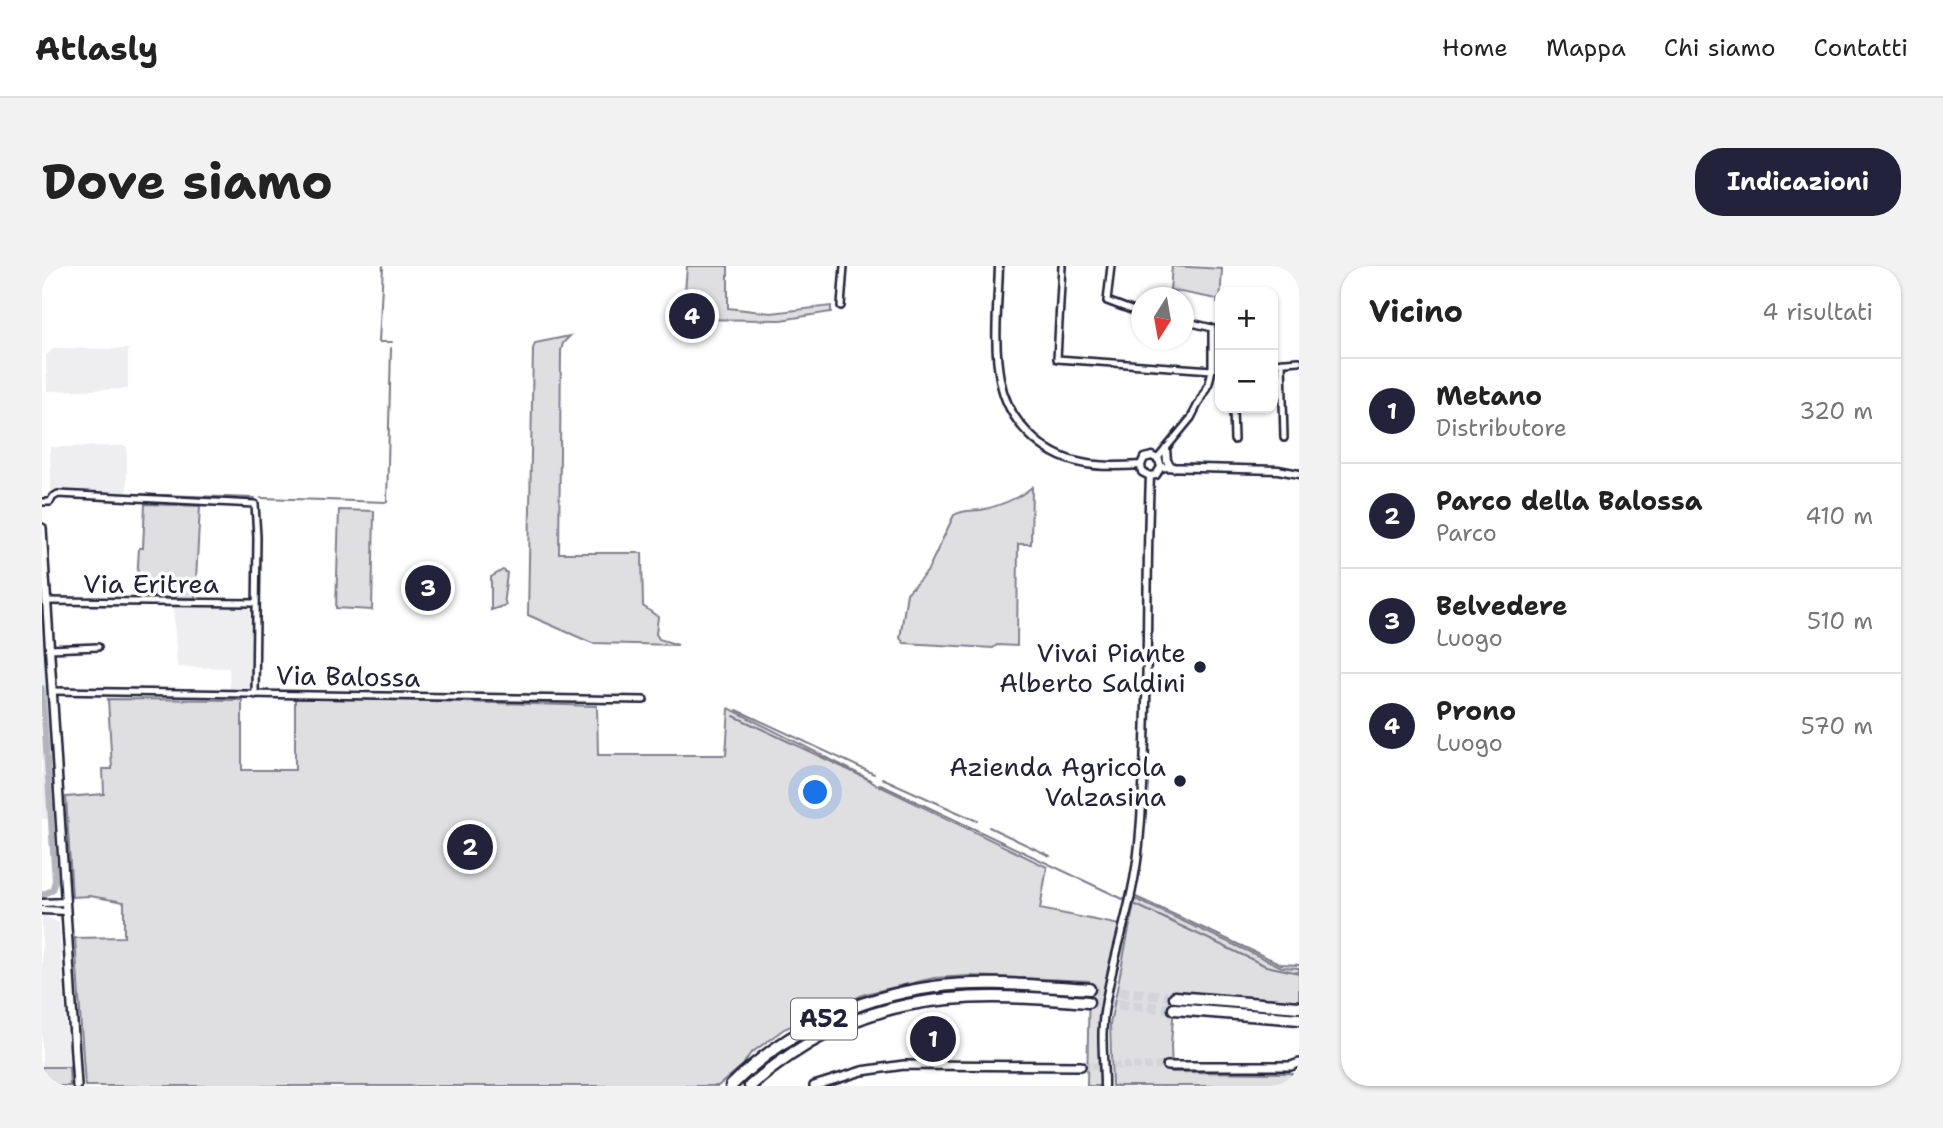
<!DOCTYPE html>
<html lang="it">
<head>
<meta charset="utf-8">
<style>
	:root { --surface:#fff; --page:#f2f2f2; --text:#222; --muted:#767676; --line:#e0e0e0; --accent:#22223b }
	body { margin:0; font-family:"Shantell Sans",sans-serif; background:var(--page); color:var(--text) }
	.controls { position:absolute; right:21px; top:21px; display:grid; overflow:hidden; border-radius:14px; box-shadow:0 2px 5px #0004 }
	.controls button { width:63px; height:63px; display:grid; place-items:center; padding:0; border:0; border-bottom:2px solid var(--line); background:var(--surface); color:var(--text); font:35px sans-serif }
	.compass { position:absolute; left:1089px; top:21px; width:63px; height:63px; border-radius:50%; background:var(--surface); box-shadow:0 2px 5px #0004; rotate:191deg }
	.you { position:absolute; left:774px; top:527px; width:24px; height:24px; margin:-18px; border:5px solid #fff; border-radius:50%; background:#1a73e8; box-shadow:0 0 0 10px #1a73e833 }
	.badge { display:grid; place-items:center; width:46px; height:46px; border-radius:50%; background:var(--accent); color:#fff; font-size:23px; font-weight:700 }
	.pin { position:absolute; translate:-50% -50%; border:4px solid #fff; box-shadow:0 2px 7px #0006 }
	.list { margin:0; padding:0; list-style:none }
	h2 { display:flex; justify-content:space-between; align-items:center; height:91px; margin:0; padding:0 28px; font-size:30px }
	h2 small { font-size:23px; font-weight:400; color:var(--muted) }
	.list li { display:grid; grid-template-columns:46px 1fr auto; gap:21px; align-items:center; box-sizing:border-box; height:105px; padding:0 28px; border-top:2px solid var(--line) }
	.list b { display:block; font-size:26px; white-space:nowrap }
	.list p { margin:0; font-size:23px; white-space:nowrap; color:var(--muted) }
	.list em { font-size:23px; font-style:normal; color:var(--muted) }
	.map { position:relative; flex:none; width:1257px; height:820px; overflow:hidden; border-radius:28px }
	header { display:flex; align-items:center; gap:42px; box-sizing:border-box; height:98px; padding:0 35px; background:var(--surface); border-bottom:2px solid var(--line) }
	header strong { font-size:33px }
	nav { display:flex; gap:38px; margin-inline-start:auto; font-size:24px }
	.intro { display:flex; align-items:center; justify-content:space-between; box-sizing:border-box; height:168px; padding:0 42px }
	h1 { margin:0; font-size:49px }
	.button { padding:18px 32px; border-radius:28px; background:var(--accent); color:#fff; font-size:24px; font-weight:700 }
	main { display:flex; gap:42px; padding:0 42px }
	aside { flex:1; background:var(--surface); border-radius:28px; box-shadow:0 2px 5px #0004 }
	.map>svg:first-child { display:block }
	.built { fill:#eeeef1 }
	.green { fill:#dfdfe2; stroke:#80808e; stroke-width:2 }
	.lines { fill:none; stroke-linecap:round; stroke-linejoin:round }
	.stream { stroke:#7a7a88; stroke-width:2 }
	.canal { stroke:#b4b4bc; stroke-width:6 }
	.secondary-tunnel { stroke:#d3d3d8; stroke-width:7; stroke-dasharray:7 3.5; stroke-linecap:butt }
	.motorway-tunnel { stroke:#d3d3d8; stroke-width:10; stroke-dasharray:10 5; stroke-linecap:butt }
	.minor-casing { stroke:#22223b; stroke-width:10 }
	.tertiary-casing { stroke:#22223b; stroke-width:11 }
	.secondary-casing { stroke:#22223b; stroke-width:12 }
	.motorway-casing { stroke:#22223b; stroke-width:15 }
	.minor { stroke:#fff; stroke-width:5 }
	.tertiary { stroke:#fff; stroke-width:6 }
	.secondary { stroke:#fff; stroke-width:7 }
	.motorway { stroke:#fff; stroke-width:10 }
	.poi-dot { fill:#22223b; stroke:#fff; stroke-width:2.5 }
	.labels { text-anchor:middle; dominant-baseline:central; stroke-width:7; stroke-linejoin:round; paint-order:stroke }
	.shield { fill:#fff; stroke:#646476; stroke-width:2 }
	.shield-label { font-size:24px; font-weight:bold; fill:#22223b }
	.street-label { font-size:26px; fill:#22223b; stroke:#fff }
	.poi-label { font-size:26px; fill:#22223b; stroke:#fff; text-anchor:end }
</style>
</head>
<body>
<header>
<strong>Atlasly</strong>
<nav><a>Home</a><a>Mappa</a><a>Chi siamo</a><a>Contatti</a></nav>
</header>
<div class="intro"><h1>Dove siamo</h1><a class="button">Indicazioni</a></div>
<main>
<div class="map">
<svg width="1257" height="820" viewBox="0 0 1257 820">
	<rect width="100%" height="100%" fill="#fff"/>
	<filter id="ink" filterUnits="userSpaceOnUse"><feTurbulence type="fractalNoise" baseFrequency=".0143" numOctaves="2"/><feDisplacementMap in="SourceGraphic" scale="14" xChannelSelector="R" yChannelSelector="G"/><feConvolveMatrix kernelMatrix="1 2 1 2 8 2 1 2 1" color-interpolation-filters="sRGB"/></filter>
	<g filter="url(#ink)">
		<path class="built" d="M12,82l74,1v40l-81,2 -1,-35z
			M85,180v49l-34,-1 -16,-4h-26l-1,-43z
			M131,338l81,1 -2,87h-22l-1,-24 -52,-1z
			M0,360l3,3 12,190h-15z
			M0,649l17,8 10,144h-27z"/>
		<path class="green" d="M645,0h41v42l43,5 60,-7v6l-50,8 -98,-1z
			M1130,0l50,3 -2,34h-3v-4l-47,-9z
			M528,70l-7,7 -2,8 -2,202h83l1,53 15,11 -2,17 3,5 19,6 -86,-2 -64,-28 5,-266 2,-6z
			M990,221l-1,57h-13l-1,102 -20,-1 -4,3 -89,-5 -4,-5 7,-45 20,-21 27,-57c8,-5 17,-4 27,-5 18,-4 37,-11 51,-23z
			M103,238l55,2 -5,92 -59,-1 3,-49h4z
			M297,244l35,1 -2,99 -36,-2z
			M461,304l4,3 -3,25 2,7 -15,5v-33z
			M253,431l302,9 1,49h128l3,-47 138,70 6,5 174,84 -7,42 80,16 -21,91 1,70h-13l2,-105 -120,-5 -35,2 -69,16 -81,35 -34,25 -7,11 -25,21h-633l-10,-148 49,-1v-35l-34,-6 -18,1 -6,-100 38,-3 -1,-25h9l-4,-70 134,1v70h53z
			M1093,633l147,68 17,1v33l-124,-10 -4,54 1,27 118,1 9,4v9h-187l-2,-62z
			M0,801h27l1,19h-28z"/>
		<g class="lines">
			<path class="stream" d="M341,0l-4,76h13
				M85,228l128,4
				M219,232l126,4 4,-154
				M695,444l137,64
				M692,450l136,64
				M840,512l95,43
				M837,518l246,116
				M947,561l61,29
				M1094,631l145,67 18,1
				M1092,638l132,62 33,7"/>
			<path class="canal" d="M0,422l13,193 -3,9 -10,5"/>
			<path class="secondary-tunnel" d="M1039,800h86"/>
			<path class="motorway-tunnel" d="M1047,723l86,8
				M1046,736l86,7"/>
			<g class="minor-casing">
				<path id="minor" d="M1020,0l-5,93 155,11
					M1069,0l-4,35 35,13
					M799,40l3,-40
					M1240,96l2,76
					M1231,97l26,-2
					M1191,142l1,32
					M1116,192l33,-40 18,-35 3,-13v-42l-28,-7
					M0,236h8l3,-5 5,-3 197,10 2,33 -2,158
					M5,335l209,2
					M7,383l49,-2
					M10,425l592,9"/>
			</g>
			<g class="tertiary-casing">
				<path id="tertiary" d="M957,0c-1,37 -6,77 1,113 7,41 41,76 82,84 19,4 39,3 59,2
					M1124,183l1,12 6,7
					M1099,199l3,-7 8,-2 7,4 2,7
					M1099,199l1,7 8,4 6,-1 5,-8
					M1119,201l117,3 21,4
					M0,637l23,-1
					M0,644l24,1
					M1062,820c0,-27 -4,-53 1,-80 9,-54 29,-106 34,-162 11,-122 6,-245 11,-368"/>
			</g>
			<g class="secondary-casing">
				<path id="secondary" d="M0,262l35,558
					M1125,800h124l8,-3
					M772,820l48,-15 42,-6 177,1"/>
			</g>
			<g class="motorway-casing">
				<path id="motorway" d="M1133,731l124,10
					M1132,743l125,10
					M689,820c54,-55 127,-89 203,-99 51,-7 103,-1 155,2
					M708,820c107,-93 203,-96 338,-84"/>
			</g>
			<use href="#minor" class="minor"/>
			<use href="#tertiary" class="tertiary"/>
			<use href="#secondary" class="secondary"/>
			<use href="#motorway" class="motorway"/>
		</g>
	</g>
	<g class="poi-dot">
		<circle cx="1158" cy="401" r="7"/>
		<circle cx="1138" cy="515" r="7"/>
	</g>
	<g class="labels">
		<rect class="shield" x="749" y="732.5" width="66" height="41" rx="5"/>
		<g class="shield-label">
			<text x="782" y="753">A52</text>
		</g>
		<g class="street-label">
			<text x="109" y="317">Via Eritrea</text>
			<text transform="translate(306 410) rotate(1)">Via Balossa</text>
		</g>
		<g class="poi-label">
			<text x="1144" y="386">Vivai Piante<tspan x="1144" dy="30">Alberto Saldini</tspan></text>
			<text x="1124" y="500">Azienda Agricola<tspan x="1124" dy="30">Valzasina</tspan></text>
		</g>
	</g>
</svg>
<div class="controls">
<button>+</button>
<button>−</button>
</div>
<svg class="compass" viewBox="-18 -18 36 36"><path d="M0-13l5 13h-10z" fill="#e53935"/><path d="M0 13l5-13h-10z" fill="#767676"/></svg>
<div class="you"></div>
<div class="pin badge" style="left:891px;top:773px">1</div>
<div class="pin badge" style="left:428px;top:581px">2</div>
<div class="pin badge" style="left:386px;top:322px">3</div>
<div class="pin badge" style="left:650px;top:50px">4</div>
</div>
<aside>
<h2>Vicino<small>4 risultati</small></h2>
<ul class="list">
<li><span class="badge">1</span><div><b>Metano</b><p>Distributore</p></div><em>320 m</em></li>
<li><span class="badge">2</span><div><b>Parco della Balossa</b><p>Parco</p></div><em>410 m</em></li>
<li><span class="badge">3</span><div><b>Belvedere</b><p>Luogo</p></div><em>510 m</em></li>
<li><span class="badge">4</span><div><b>Prono</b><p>Luogo</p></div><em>570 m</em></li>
</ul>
</aside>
</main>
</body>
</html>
